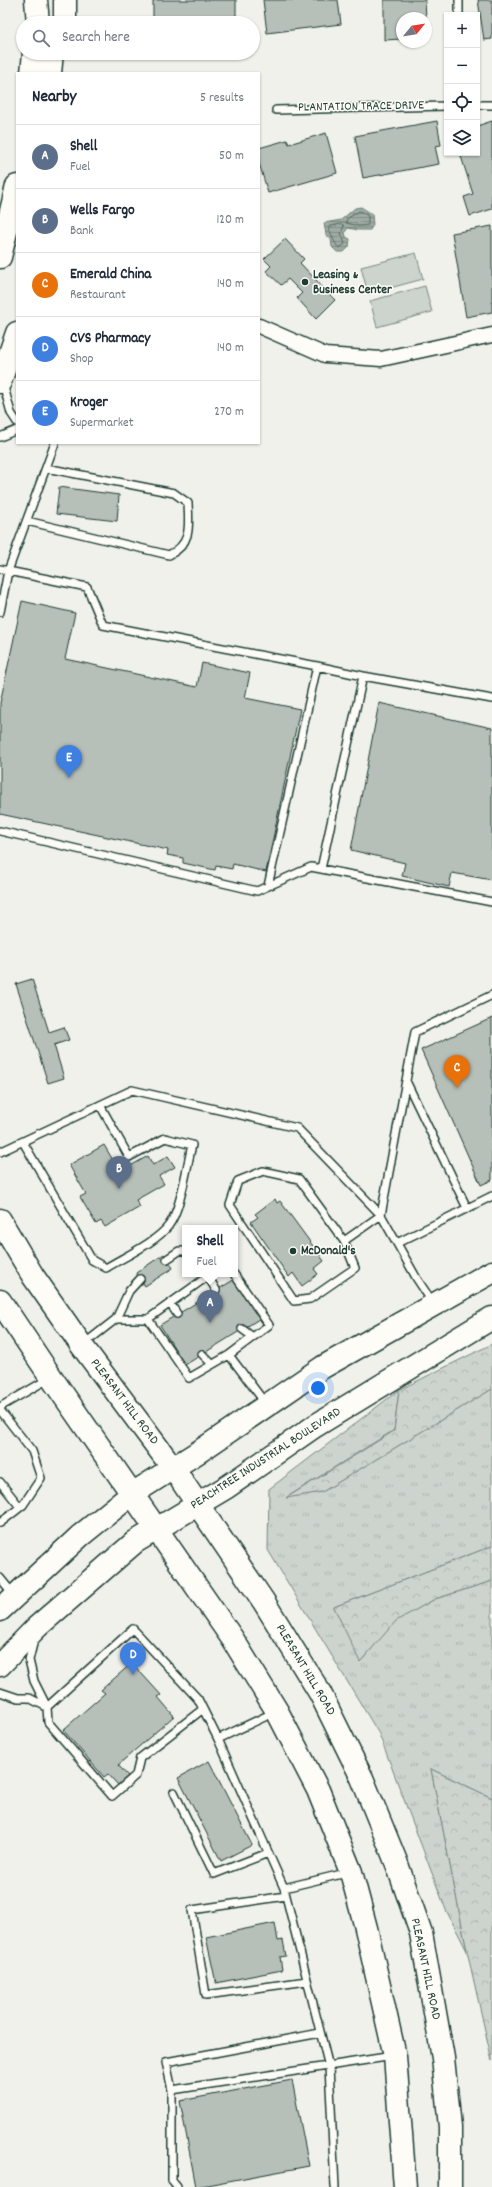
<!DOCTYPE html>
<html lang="en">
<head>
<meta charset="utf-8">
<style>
	:root { --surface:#fff; --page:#f2f2f3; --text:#1f2937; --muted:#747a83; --line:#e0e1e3; --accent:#1f3d34 }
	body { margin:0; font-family:Dekko,sans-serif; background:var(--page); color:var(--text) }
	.controls { position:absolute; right:12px; top:12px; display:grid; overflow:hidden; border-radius:0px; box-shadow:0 1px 3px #0004 }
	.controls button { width:36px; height:36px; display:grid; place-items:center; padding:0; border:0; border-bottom:1px solid var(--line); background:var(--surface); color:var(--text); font:20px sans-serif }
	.compass { position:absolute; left:396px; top:12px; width:36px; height:36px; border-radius:50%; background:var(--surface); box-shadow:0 1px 3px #0004; rotate:60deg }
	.you { position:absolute; left:318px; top:1388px; width:14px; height:14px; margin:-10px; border:3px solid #fff; border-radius:50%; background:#1a73e8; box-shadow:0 0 0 6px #1a73e833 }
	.badge { display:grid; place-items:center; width:26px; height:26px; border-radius:50%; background:var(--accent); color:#fff; font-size:13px; font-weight:700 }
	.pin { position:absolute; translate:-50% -33px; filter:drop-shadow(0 1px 2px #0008) }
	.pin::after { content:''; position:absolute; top:21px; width:14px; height:12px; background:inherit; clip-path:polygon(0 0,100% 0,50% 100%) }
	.popup { position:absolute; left:182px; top:1225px; width:56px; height:52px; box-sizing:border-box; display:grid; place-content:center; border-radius:0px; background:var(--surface); filter:drop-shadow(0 1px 3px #0005); font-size:13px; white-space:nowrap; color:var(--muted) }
	.popup b { font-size:15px; color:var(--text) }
	.popup::after { content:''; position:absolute; left:50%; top:100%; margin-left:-8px; border:8px solid transparent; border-top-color:var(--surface) }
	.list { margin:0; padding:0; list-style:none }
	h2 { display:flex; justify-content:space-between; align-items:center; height:52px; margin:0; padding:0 16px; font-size:17px }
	h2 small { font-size:13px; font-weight:400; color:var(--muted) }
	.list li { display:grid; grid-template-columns:26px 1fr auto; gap:12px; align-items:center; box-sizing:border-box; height:64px; padding:0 16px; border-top:1px solid var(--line) }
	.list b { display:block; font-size:15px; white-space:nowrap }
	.list p { margin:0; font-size:13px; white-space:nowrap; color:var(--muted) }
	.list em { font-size:13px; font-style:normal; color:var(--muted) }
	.icon { flex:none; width:22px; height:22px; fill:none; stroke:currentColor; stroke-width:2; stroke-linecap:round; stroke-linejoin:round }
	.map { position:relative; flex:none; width:492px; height:2187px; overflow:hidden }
	.search { position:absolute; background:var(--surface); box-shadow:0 1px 3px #0004; left:16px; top:16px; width:244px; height:44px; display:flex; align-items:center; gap:10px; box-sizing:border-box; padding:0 14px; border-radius:22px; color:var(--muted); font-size:15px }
	.panel { position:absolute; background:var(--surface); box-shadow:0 1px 3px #0004; left:16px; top:72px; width:244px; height:372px; border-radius:0px }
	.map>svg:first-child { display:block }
	.grass { fill:url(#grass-tufts); stroke:#768880 }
	.forest { fill:url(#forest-crowns); stroke:#768880 }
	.garden { fill:#cdd3cd; stroke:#768880 }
	.water { fill:url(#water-rules); stroke:#6c8077 }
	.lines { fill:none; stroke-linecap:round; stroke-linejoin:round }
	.shore { stroke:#526961; stroke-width:1 }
	.building { fill:#b6bfb8; stroke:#1f3d34 }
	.service-casing { stroke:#1f3d34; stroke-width:10 }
	.minor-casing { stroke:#1f3d34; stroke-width:17 }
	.trunk-casing { stroke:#1f3d34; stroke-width:25 }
	.service { stroke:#fdfcf7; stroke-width:7 }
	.minor { stroke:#fdfcf7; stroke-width:14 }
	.trunk { stroke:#fdfcf7; stroke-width:22 }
	.poi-dot { fill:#1f3d34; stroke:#fdfcf7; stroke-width:1.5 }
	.labels { text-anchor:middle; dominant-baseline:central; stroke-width:3; stroke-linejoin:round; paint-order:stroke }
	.street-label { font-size:13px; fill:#1f3d34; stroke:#fdfcf7 }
	.poi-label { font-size:13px; font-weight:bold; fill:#1f3d34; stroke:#fdfcf7; text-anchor:start }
</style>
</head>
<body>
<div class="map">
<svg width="492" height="2187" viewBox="0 0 492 2187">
	<defs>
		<pattern id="grass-tufts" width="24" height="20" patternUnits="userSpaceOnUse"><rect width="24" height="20" fill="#cdd3cd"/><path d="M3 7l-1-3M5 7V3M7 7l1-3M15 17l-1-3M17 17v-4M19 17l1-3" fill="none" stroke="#b0b6b1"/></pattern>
		<pattern id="forest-crowns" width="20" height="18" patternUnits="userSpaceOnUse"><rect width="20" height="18" fill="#cdd3cd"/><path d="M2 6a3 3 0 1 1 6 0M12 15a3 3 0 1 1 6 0" fill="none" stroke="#b0b6b1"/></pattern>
		<pattern id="water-rules" width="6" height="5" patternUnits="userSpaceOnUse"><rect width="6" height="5" fill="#9faca4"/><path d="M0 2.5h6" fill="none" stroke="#818d86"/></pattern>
	</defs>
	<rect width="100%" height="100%" fill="#f0f1eb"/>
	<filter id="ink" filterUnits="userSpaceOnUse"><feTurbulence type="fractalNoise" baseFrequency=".025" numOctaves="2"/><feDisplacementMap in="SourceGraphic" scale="8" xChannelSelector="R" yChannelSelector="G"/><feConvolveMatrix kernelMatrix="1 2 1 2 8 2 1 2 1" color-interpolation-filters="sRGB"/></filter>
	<g filter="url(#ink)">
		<path class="grass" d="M492,1389v157l-158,61 27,54 34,-40 40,-22 57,-18v217l-61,-29 36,182 -21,-41 -67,-176 -111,-184 1,-61 130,-99 -5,40 -107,67 35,-5z"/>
		<path class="forest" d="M492,1344v45l-170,103 -36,6 108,-67 5,-41z
			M492,1546v35l-57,18 -39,22 -36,41 -26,-55z
			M431,1769l61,29v263l-25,-110z"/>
		<path class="garden" d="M416,253l7,26 -55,15 -7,-27z
			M425,286l7,26 -55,15 -7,-26z"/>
		<path class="water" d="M361,207l11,7 1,11 -3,5h-12l-10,-2 -3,4 1,5 4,2 -1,8 -5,5h-7l-5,-5 -1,-8 -5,-4 -2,-12 17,-3 14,-12z"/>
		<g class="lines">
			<path class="shore" d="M360,211l8,5v9l-9,1 -13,-3 1,-4z
				M342,224l2,2 -3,7 4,11 -6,4c-3,-2 -10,-17 -10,-21z"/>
		</g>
		<path class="building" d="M153,0h83v23h-83z
			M263,0h75l3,24 -74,9z
			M384,0h41l1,18h-24v21l-18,1z
			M478,0h14v39l-8,1z
			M437,121l4,24 -6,1 4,18 -76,14 -8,-42z
			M492,121v88l-22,7 -6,-19 9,-3 -13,-41h17v-27z
			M326,133l11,40 -69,20 -9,-30v-15l28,-8 2,4z
			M492,226v86l-26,5 -14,-84z
			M285,239l19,20 -4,4 35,37 -19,19 -19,-21 5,-5 -14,-14 -7,6 -15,-14 5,-5 -7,-7z
			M59,487l60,8 -2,26 -61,-7z
			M22,601l53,12 -10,46 132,28 5,-24 48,10 -5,25 55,11 -34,163 -33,-8 -1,5 -16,-3 -1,4 -32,-7v-5l-16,-3 1,-5 -168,-36v-111z
			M379,703l113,25v152l-40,-7 -3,14 -47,-11 3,-13 -54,-13z
			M32,979l17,53 15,-5 5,13 -15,5 10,33 -16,5 -32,-99z
			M492,1018v162l-11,5 -60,-135z
			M104,1145l16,27 28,-16 5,9 15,-9 7,11 -16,9 5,8 -28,16 4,7 -35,20 -4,-6 -5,3 -16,-27 6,-3 -17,-29z
			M275,1199l2,4 3,-2 44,60 -10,8 4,5 -16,12 -9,-13 -4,4 -38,-55 7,-5 -3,-3z
			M164,1254l9,14 -28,18 -9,-13z
			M235,1279l24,40 -74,46 -25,-40z
			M132,1663l29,32 -3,2 16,19 -56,49 10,11 -10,9 -10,-11 -4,3 -41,-47 42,-37 -4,-3z
			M209,1761l43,84 -31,16 -43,-83z
			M275,1923l3,18 5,-1 3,16 -6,1 2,13 -66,13 -10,-46z
			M292,2080l17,86 -113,21 -16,-86z"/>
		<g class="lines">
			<g class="service-casing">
				<path id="service" d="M459,0v15
					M477,105h15
					M276,110l171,-4
					M3,383l8,30 6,9
					M0,437l17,-7
					M27,521l142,34c23,-11 20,-29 19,-52l-14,-10 -128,-25
					M0,569l8,2 47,-128
					M0,612l8,-41 79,16 16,38 214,41
					M363,676l129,23
					M0,831l257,60 54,-24 181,35
					M268,886l49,-220 46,10 -42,193
					M406,1081l61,127
					M23,1142l69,118 14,8c18,-11 52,-27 63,-43 12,-16 18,-60 23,-80l-27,-7 -36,19 -29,-52
					M0,1152l132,-62 165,38 84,87 -37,26
					M263,1171l36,8 45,62 11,27 -45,31 -16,2 -64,-96 8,-24z
					M397,1243l95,-47
					M167,1259l12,-8h6
					M211,1274l-63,45 41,59 40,-23 40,-30 -35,-51
					M208,1276l8,14
					M170,1303l7,11
					M433,1303l-16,-24 -36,-64 34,-183 77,-37
					M116,1319l13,-28 11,-12
					M242,1329l11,8
					M84,1344l32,-25h32
					M202,1354l10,10
					M229,1355l37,49
					M0,1407l50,-29
					M0,1410l32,41 9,27 -18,27 -23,18
					M0,1482l20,25
					M0,1578l14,17
					M34,1640l-5,20 5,21 13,26 1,15 64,74 24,-21 4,-17 63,-49
					M0,1692l18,6h11l18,9
					M47,1707l86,-78 65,70 20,40 57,-27
					M218,1739l66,149 45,179 6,120
					M174,1792l40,82 54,-21
					M284,1888l66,-16
					M286,1896l-94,14 14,85 101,-14
					M172,2090l-6,-28 154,-29
					M177,2187l-5,-6v-91l221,-34"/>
			</g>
			<g class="minor-casing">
				<path id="minor" d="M259,326l66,29 56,4 111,-24"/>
			</g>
			<g class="trunk-casing">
				<path id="trunk" d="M36,0l2,23
					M65,0v23
					M32,73l2,-20
					M50,73l2,-20
					M0,257l17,-71
					M0,382l17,-49
					M0,1220l33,56 49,70 91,122 91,134 56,91 42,85 35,86 24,69 22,125 7,69v60
					M0,1301l51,76 181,261 45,73 41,79 33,82 15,56 29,128 10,131
					M0,1610l80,-74 52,-42 68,-43 123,-84 169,-95
					M0,1665l37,-38 98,-85 92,-55 88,-61 177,-108"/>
			</g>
			<use href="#service" class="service"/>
			<use href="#minor" class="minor"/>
			<use href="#trunk" class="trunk"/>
		</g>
	</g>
	<g class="poi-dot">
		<circle cx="305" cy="282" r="4"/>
		<circle cx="293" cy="1251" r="4"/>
	</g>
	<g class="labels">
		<g class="street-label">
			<text transform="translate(361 107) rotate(-1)">PLANTATION TRACE DRIVE</text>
			<text transform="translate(124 1402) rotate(53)">PLEASANT HILL ROAD</text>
			<text transform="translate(266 1459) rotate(-33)">PEACHTREE INDUSTRIAL BOULEVARD</text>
			<text transform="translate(305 1670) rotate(59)">PLEASANT HILL ROAD</text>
			<text transform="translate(425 1969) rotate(78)">PLEASANT HILL ROAD</text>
		</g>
		<g class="poi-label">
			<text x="313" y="275">Leasing &amp;<tspan x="313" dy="15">Business Center</tspan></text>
			<text x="301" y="1251">McDonald's</text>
		</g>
	</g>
</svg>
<div class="controls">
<button>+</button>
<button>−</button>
<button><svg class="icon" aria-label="locate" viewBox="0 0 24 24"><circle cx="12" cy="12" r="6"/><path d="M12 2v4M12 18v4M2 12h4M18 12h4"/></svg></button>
<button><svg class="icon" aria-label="layers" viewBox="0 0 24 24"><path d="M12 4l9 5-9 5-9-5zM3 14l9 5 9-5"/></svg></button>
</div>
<svg class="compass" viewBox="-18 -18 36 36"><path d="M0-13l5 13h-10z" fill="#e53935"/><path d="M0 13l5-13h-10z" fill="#747a83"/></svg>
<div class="you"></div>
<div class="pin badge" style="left:210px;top:1323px;background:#5c6f8a">A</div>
<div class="popup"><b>Shell</b>Fuel</div>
<div class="pin badge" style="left:119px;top:1189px;background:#5c6f8a">B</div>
<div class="pin badge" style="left:457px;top:1088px;background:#e8710a">C</div>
<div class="pin badge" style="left:133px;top:1675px;background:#3f7fe0">D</div>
<div class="pin badge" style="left:69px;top:778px;background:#3f7fe0">E</div>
<div class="search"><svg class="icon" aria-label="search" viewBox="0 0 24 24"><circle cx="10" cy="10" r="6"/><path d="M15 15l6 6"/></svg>Search here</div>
<section class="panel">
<h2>Nearby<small>5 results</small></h2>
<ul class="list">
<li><span class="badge" style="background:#5c6f8a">A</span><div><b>Shell</b><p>Fuel</p></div><em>50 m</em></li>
<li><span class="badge" style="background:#5c6f8a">B</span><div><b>Wells Fargo</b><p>Bank</p></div><em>120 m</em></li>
<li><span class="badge" style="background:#e8710a">C</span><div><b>Emerald China</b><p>Restaurant</p></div><em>140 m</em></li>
<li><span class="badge" style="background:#3f7fe0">D</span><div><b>CVS Pharmacy</b><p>Shop</p></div><em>140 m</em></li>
<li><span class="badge" style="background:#3f7fe0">E</span><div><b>Kroger</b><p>Supermarket</p></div><em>270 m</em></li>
</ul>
</section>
</div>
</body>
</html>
